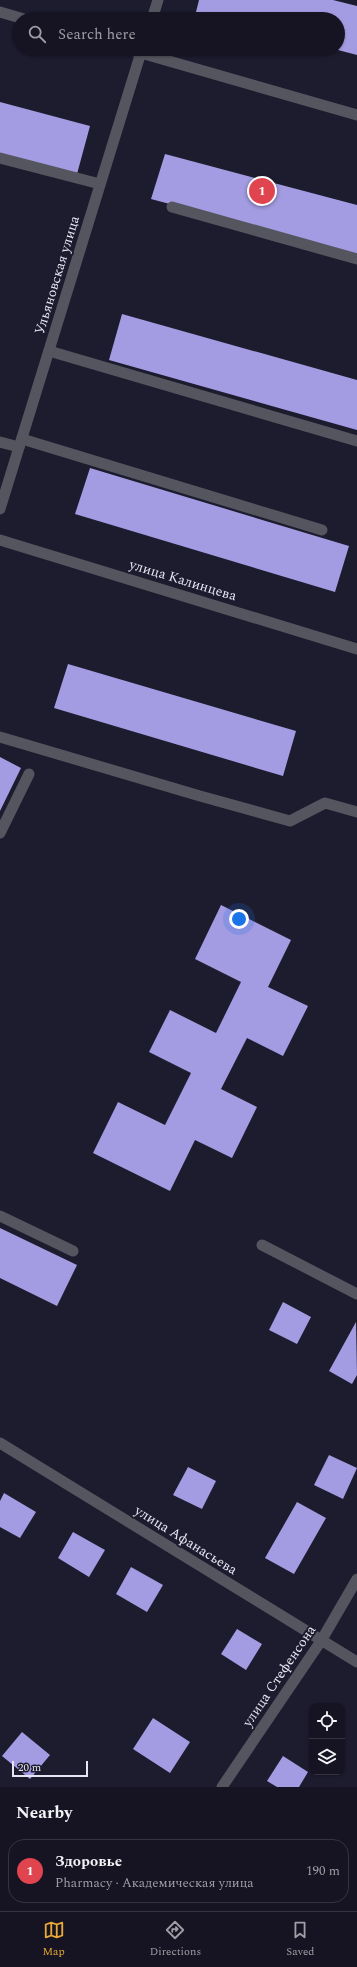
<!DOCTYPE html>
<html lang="en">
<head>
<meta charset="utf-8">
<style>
	:root { --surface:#161422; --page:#23212f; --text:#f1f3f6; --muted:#9e9ea5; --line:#353340; --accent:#e9aa38 }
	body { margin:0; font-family:Spectral,serif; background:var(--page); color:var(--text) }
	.controls { position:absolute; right:12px; bottom:12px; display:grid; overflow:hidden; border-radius:8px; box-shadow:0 1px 3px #0004 }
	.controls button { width:36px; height:36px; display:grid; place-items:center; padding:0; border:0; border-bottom:1px solid var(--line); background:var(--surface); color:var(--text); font:20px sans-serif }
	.scale { position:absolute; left:12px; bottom:10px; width:76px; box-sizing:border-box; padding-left:4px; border:2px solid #e6e5f2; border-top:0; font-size:11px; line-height:14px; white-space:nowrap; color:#e6e5f2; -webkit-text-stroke:3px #1d1b2e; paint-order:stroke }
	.you { position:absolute; left:239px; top:919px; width:14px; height:14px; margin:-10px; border:3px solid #fff; border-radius:50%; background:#1a73e8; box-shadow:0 0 0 6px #1a73e833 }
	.badge { display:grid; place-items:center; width:26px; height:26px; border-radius:50%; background:var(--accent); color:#fff; font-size:13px; font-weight:700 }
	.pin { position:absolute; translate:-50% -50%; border:2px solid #fff; box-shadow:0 1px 4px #0006 }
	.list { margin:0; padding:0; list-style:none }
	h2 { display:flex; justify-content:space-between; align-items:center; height:52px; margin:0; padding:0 16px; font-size:17px }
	h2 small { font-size:13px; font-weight:400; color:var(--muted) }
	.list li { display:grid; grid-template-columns:26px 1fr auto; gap:12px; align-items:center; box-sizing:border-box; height:64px; margin:0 8px 8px; padding:0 8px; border:1px solid var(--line); border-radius:16px }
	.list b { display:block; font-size:15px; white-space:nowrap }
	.list p { margin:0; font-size:13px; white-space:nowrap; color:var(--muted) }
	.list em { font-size:13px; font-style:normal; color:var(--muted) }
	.icon { flex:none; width:22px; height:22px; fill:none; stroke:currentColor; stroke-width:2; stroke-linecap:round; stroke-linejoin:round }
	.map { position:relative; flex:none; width:357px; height:1787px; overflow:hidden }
	.search { position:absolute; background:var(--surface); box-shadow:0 1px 3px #0004; left:12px; right:12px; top:12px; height:44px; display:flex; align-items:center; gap:10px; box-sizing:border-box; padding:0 14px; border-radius:22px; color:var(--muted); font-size:15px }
	.sheet { height:124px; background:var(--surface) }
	nav { display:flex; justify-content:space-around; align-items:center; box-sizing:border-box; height:56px; border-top:1px solid var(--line); background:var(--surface); font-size:11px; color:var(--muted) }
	nav a { display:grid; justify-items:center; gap:2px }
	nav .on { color:var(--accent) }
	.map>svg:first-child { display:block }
	.building { fill:#a39ce2 }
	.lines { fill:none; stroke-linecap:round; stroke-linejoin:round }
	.service { stroke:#55555f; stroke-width:11 }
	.minor { stroke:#55555f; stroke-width:11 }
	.tertiary { stroke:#55555f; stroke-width:11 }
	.labels { text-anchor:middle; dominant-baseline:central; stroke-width:4; stroke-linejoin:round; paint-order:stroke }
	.street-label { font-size:14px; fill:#e6e5f2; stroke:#1d1b2e }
</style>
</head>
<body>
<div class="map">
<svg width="357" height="1787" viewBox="0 0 357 1787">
	<rect width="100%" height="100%" fill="#1d1b2e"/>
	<path class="building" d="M199,0h134l24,6v49l-19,-5v-31h-116l-26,-7z
		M0,102l90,24 -13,48 -77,-21z
		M165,154l192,51v49l-206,-55z
		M122,314l235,66v50l-248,-70z
		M90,468l259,78 -14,46 -260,-78z
		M68,664l228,67 -13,45 -229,-68z
		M0,757l21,11 -21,43z
		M221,905l70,35 -23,47 40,19 -25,50 -36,-18 -26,51 36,18 -25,51 -37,-18 -25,51 -77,-38 25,-51 47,23 26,-52 -42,-21 21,-42 46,23 25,-51 -46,-23z
		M0,1228l77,37 -20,41 -57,-28z
		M283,1302l28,15 -14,27 -28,-14z
		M356,1322l1,53 -5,9 -23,-13z
		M329,1455l28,13 -14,31 -29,-14z
		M188,1467l28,14 -14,28 -29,-14z
		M4,1493l32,19 -16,26 -20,-11v-26z
		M297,1502l29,16 -32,56 -29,-16z
		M73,1532l32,18 -16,27 -31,-19z
		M131,1567l32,18 -16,27 -31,-18z
		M237,1629l25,15 -16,26 -25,-16z
		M153,1718l37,24 -20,31 -37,-24z
		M22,1732l28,23 -20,24 -28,-23z
		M283,1756l25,16 -9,15h-22l-10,-6z"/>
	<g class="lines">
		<path class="service" d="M0,158l100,26
			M172,207l185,52
			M49,351l308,90
			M22,439l300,91
			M0,442l19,5
			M0,737l200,59 90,25 35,-18 32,9
			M0,833l29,-59
			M0,1216l73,35"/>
		<path class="minor" d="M152,19l6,-19
			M0,509l142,-460
			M0,540l357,109
			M262,1245l95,49
			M222,1787l99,-146 36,-62"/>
		<path class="tertiary" d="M0,12l24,7
			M127,49l230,66
			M0,1443l357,219"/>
	</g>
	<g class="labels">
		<g class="street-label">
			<text transform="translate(57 275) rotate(-73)">Ульяновская улица</text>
			<text transform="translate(183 580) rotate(17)">улица Калинцева</text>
			<text transform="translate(186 1540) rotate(32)">улица Афанасьева</text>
			<text transform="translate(279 1676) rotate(-56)">улица Стефенсона</text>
		</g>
	</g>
</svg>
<div class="controls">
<button><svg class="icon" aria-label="locate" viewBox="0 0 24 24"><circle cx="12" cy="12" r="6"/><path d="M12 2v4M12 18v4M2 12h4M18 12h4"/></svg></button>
<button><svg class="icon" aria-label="layers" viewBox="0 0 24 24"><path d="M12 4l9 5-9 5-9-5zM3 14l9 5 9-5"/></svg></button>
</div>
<div class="scale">20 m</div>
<div class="you"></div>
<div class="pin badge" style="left:262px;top:191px;background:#e0444e">1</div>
<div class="search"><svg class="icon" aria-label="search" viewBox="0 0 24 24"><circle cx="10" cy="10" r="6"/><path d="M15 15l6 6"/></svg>Search here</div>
</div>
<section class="sheet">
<h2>Nearby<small></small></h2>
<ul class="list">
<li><span class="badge" style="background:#e0444e">1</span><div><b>Здоровье</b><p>Pharmacy · Академическая улица</p></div><em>190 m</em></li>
</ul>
</section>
<nav>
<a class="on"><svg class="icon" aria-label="map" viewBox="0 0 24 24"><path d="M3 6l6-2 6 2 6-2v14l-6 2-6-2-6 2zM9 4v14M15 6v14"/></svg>Map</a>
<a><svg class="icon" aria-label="directions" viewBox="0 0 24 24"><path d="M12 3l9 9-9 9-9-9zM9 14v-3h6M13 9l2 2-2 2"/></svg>Directions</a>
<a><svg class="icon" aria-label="saved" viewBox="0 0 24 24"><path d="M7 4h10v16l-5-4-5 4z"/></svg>Saved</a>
</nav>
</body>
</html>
